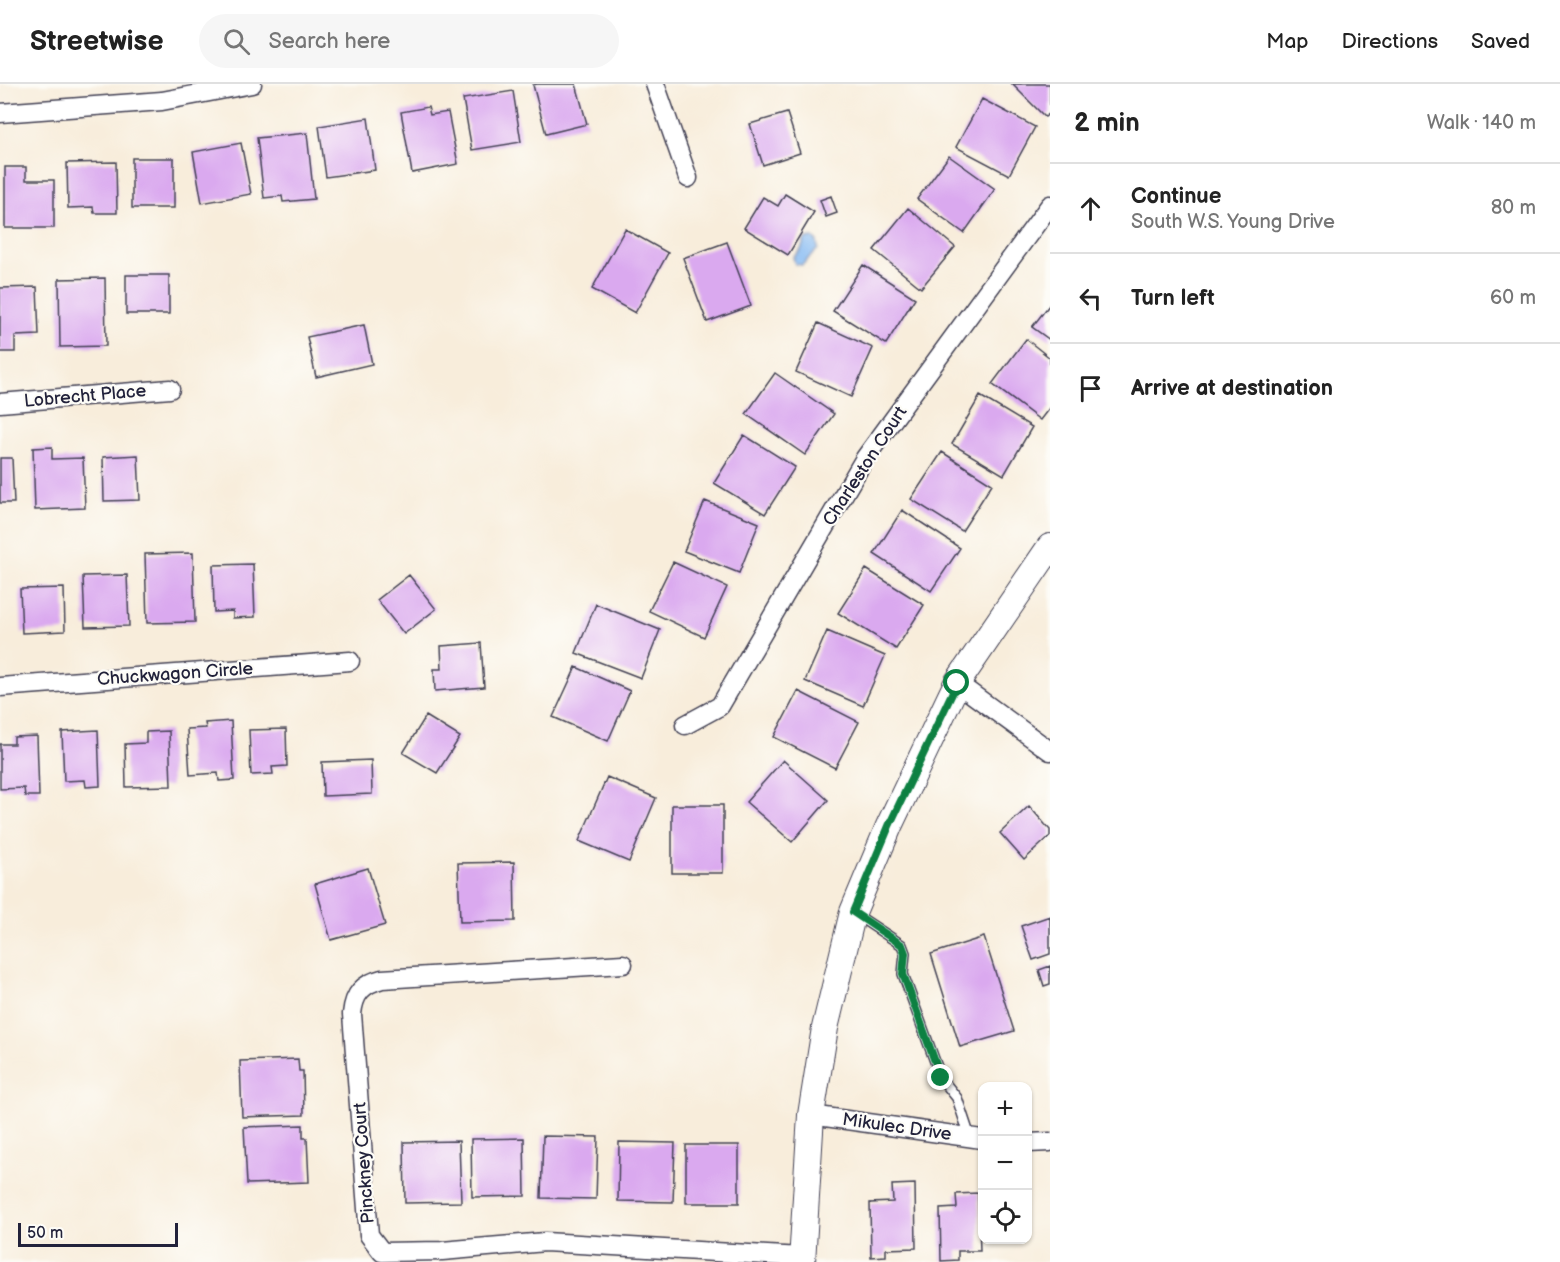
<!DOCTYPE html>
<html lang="en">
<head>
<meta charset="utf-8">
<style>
	:root { --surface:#fff; --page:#f6f6f6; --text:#222; --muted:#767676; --line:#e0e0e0 }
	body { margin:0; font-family:"Balsamiq Sans",sans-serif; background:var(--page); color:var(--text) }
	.controls { position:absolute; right:18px; bottom:18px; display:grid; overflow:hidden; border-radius:12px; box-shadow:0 2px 4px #0004 }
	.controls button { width:54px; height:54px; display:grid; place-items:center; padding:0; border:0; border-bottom:2px solid var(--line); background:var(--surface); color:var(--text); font:30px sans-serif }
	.scale { position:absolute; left:18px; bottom:15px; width:160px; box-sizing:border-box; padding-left:6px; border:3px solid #22223b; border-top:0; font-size:16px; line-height:21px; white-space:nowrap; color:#22223b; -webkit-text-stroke:4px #fdfcf7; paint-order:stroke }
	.stop { position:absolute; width:18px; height:18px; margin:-14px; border:4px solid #0b8043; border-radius:50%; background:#fff }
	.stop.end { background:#0b8043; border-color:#fff; box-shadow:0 2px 6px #0008 }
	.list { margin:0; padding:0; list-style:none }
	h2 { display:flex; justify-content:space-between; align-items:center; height:78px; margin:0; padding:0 24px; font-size:26px }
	h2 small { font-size:20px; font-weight:400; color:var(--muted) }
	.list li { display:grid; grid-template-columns:39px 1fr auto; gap:18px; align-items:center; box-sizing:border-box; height:90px; padding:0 24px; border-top:2px solid var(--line) }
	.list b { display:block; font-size:22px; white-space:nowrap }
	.list p { margin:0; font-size:20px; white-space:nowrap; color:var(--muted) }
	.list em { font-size:20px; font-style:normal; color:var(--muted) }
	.icon { flex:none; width:33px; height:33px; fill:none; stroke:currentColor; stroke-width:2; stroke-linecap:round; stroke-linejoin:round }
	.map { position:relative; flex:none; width:1050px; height:1178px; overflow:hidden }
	header { display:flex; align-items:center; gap:36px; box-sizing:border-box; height:84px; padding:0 30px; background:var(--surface); border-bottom:2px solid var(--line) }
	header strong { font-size:28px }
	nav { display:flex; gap:33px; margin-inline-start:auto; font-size:21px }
	.search { width:420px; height:54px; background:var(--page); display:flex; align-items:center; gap:15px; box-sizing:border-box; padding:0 21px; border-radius:33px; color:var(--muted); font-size:22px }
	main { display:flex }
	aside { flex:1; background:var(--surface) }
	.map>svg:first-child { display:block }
	.water { fill:#84b9f3; stroke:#536e97; stroke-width:1.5 }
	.building { fill:#daa9ef }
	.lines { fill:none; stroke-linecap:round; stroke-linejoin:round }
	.service-casing { stroke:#424053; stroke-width:12 }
	.minor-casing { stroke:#424053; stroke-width:21 }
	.secondary-casing { stroke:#424053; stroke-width:28 }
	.service { stroke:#fff; stroke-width:9 }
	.minor { stroke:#fff; stroke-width:18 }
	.secondary { stroke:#fff; stroke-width:26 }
	.route { stroke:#0b8043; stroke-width:8 }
	.labels { text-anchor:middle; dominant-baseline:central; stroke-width:4.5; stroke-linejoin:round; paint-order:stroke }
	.street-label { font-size:18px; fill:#22223b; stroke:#fdfcf7 }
</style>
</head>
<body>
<header>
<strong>Streetwise</strong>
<div class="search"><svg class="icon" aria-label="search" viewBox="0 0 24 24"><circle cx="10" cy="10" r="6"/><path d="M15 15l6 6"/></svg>Search here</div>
<nav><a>Map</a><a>Directions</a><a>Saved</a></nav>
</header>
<main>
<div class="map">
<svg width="1050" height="1178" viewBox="0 0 1050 1178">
	<rect width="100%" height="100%" fill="#fdfcf7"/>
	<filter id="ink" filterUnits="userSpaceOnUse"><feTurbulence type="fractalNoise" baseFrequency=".0167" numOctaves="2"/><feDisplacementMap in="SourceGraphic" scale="12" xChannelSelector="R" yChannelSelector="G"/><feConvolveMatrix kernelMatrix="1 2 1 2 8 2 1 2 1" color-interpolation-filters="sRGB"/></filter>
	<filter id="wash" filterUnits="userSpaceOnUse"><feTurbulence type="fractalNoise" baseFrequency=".008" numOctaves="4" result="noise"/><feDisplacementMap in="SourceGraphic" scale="24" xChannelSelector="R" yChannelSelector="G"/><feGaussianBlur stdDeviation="1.35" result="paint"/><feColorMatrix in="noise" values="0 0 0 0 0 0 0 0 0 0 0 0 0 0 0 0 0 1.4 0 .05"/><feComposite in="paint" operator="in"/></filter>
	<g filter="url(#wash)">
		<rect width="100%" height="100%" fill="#f8eddb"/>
		<path class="water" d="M813,154l4,4 1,7 -16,16 -7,-1 -2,-7 8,-7 4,-11z"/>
		<g id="blocks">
			<path class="building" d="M537,0h39l11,40 -41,10 -13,-49z
				M1012,0h38v29l-5,4z
				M513,7l8,51 -49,8 -9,-51z
				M982,15l53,28 -26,48 -53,-28z
				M428,23l2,8 18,-3 10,52 -46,9 -11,-61z
				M787,29l13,40 -37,12 -13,-41z
				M368,34l7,52 -49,7 -7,-51z
				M307,49l7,66 -31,3 -1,-6 -18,2 -7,-60z
				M241,59l10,51 -49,9 -9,-51z
				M949,72l46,33 -31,44 -47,-34z
				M132,74h42v50h-42z
				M116,78l1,51h-23l-1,-6 -25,1 -1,-45z
				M5,83h21v13h28v48h-49z
				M785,110l29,18 -26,43 -44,-27 19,-31 15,9z
				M831,112l6,17 -11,4 -6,-17z
				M908,124l47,39 -34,41 -47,-38z
				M625,145l43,24 -33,60 -43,-24z
				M727,158l24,64 -44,16 -24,-64z
				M863,181l52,33 -29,46 -53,-33z
				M126,191h43v39h-43z
				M105,194l1,68 -46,1 -1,-68z
				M37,203l2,48 -24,1v16h-15v-64z
				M1050,220v36l-18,-13z
				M818,239l55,25 -22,49 -55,-25z
				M364,241l8,39 -56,13 -9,-40z
				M1026,255l24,19v49l-10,13 -48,-36z
				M775,289l59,41 -29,41 -59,-41z
				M980,312l52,31 -28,48 -52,-31z
				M744,351l51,32 -30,47 -51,-31z
				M52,363v12l31,-1 2,50 -50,2 -2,-62z
				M942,368l50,32 -30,47 -51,-32z
				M138,371l2,45 -36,1 -1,-44z
				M0,374h12l2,45h-14z
				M705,417l54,22 -20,50 -55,-22z
				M902,426l58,38 -29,43 -57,-37z
				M193,469l2,69 -48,1 -2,-69z
				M673,478l54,25 -23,50 -55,-26z
				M253,480l2,53 -22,1v-7l-19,1 -1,-47z
				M866,485l58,36 -28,44 -58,-36z
				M127,491l2,51 -44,1 -2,-51z
				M409,491l27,34 -32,25 -27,-34z
				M64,504l1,43 -43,2 -2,-44z
				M596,520l64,26 -19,48 -65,-25z
				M827,547l58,25 -22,50 -58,-25z
				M481,559l3,44 -49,4 -1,-22h8l-1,-23z
				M576,583l54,24 -22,50 -55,-24z
				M798,607l61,31 -24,46 -61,-31z
				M426,632l34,21 -23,36 -34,-20z
				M231,637l3,59 -15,1 -1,-8 -28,2 -3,-46 19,-1 -1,-5z
				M286,645l1,37 -15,1 1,7 -22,1 -2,-45z
				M98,646l2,56 -14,1 -1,-7 -21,1 -2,-49z
				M169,647l2,55 -45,1 -1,-43 21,-1v-11z
				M37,652l2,60h-14l-1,-8 -24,1v-45h14v-7z
				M371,676l1,34 -49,2 -1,-34z
				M783,676l45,40 -36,42 -46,-40z
				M607,693l49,21 -27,64 -50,-21z
				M672,721h51v68h-51z
				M1029,722l21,24v6l-26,24 -24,-27z
				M514,778l1,59 -55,1 -2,-59z
				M368,784l17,57 -54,15 -16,-56z
				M1050,832v38l-17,6 -12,-34z
				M984,853l30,94 -54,16 -29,-93z
				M1050,882v18l-6,2 -5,-16z
				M298,975l1,12h4l1,44 -62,2 -2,-56z
				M303,1041v13h4l2,44 -62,2 -3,-57z
				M543,1052l55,1 -2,62 -55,-1z
				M524,1054l1,58 -53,1 -1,-58z
				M459,1057l2,61 -56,1 -1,-61z
				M619,1058l56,1 -2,59 -55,-1z
				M686,1061h53v58h-53z
				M915,1100l1,64 -30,1v7l-15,1 -1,-54 23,-1 -1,-17z
				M978,1109l2,58h-22v9l-17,1 -1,-52 17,-1 -1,-14z"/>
		</g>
	</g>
	<g filter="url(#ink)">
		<use href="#blocks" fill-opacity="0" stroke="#424053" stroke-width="1.5"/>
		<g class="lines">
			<g class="service-casing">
				<path id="service" d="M855,830l47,31 3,8 -2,21 38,104 16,20 13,39"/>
			</g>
			<g class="minor-casing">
				<path id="minor" d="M655,0l33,94
					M0,29l162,-12 90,-17
					M0,319l170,-14
					M957,599l93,68
					M0,603l350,-26
					M685,641l35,-19 145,-248 185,-253
					M623,880l-241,15c-19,5 -28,14 -30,35l17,221 13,17 60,-1 103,-9 256,15
					M811,1031l171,24
					M1028,1059l22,-1"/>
			</g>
			<g class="secondary-casing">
				<path id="secondary" d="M802,1178l9,-147 14,-87 28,-116 36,-86 68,-143 93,-136"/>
			</g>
			<use href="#service" class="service"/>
			<use href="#minor" class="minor"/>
			<use href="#secondary" class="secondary"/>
		</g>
	</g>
	<g class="lines" filter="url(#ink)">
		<path class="route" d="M941,994l-38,-104 2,-21 -3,-8 -49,-33 36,-86 68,-143"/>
	</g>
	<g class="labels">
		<g class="street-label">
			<text transform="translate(85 312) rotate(-5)">Lobrecht Place</text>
			<text transform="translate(865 382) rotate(-57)">Charleston Court</text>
			<text transform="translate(175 590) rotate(-4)">Chuckwagon Circle</text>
			<text transform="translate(897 1043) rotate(8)">Mikulec Drive</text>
			<text transform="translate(364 1079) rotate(-94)">Pinckney Court</text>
		</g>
	</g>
</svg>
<div class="controls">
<button>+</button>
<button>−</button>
<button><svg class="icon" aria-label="locate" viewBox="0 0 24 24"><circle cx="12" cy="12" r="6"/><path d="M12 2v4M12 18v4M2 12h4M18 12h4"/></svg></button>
</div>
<div class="scale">50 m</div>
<div class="stop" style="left:957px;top:599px"></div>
<div class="stop end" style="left:941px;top:994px"></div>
</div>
<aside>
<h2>2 min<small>Walk · 140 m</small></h2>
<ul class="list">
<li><svg class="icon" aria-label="ahead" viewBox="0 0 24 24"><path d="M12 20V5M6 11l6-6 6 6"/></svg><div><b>Continue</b><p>South W.S. Young Drive</p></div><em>80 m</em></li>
<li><svg class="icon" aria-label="left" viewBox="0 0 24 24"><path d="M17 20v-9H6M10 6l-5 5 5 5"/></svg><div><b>Turn left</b></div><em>60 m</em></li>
<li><svg class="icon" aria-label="arrive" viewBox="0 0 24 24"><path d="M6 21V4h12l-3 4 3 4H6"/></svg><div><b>Arrive at destination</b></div></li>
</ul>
</aside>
</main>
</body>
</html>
